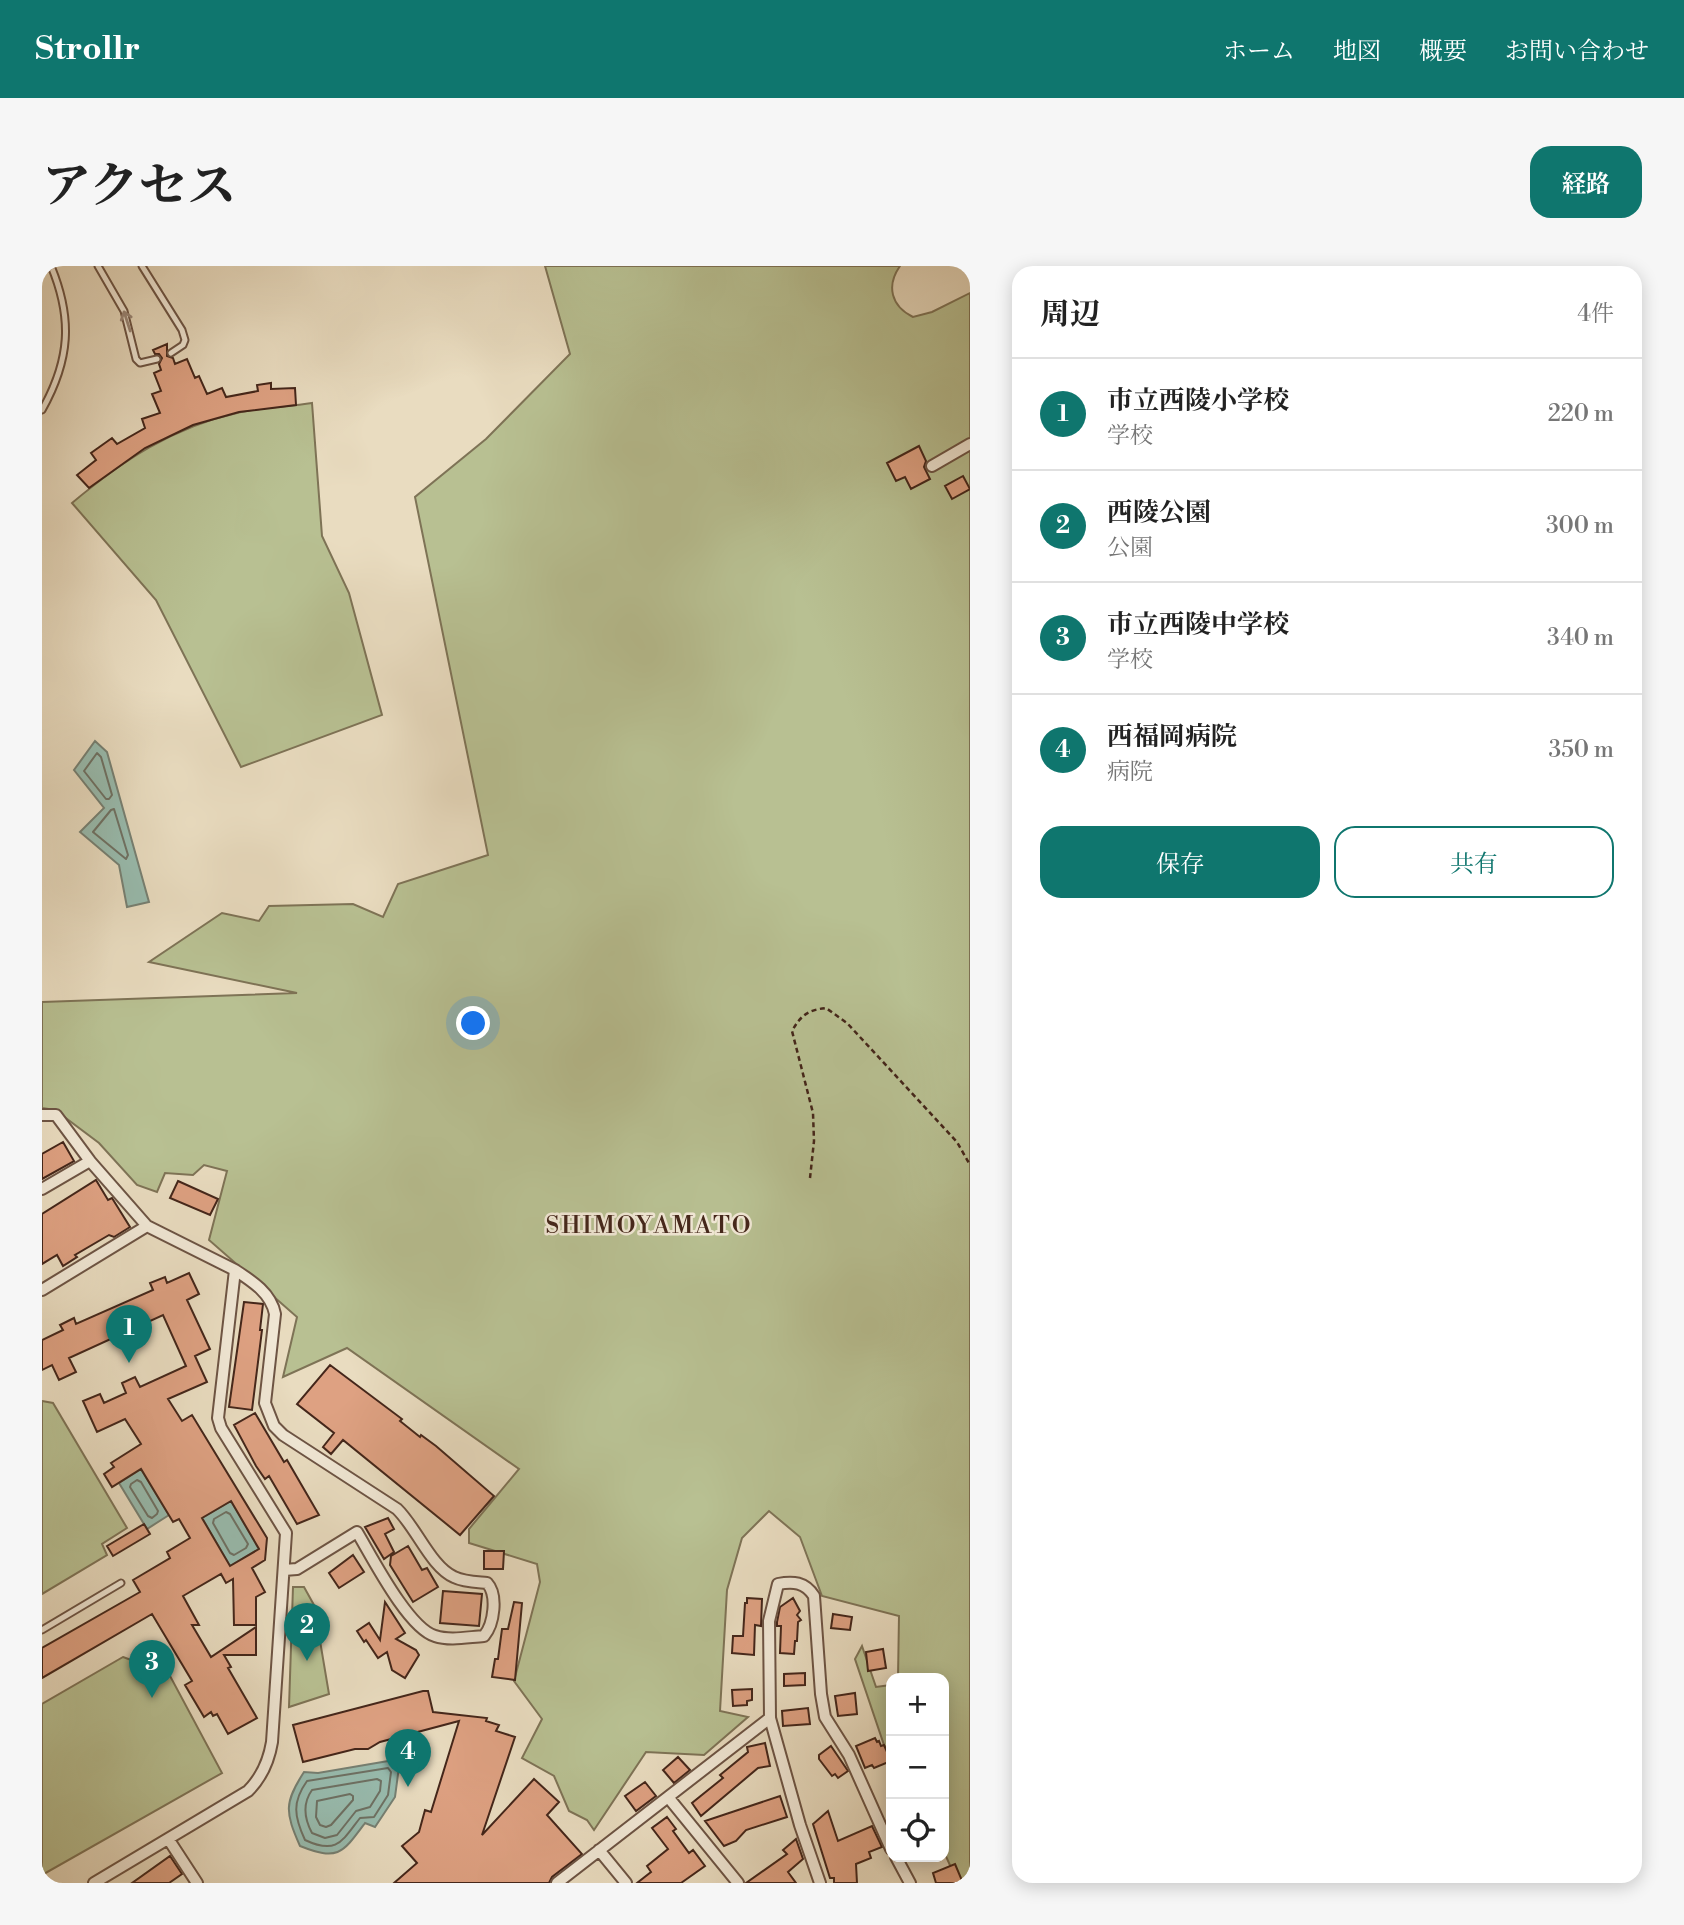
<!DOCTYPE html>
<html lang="ja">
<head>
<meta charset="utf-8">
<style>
	:root { --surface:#fff; --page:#f6f6f6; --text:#222; --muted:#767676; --line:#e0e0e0; --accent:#0f766e }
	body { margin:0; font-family:"Libre Bodoni","Noto Serif JP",serif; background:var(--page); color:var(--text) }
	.controls { position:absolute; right:21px; bottom:21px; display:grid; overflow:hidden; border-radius:14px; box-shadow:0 4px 18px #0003 }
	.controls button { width:63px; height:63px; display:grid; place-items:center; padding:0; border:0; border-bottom:2px solid var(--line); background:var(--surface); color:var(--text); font:35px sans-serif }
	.you { position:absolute; left:432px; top:758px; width:24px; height:24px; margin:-18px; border:5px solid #fff; border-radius:50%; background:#1a73e8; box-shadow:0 0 0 10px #1a73e833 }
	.badge { display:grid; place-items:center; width:46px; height:46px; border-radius:50%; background:var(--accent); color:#fff; font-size:23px; font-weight:700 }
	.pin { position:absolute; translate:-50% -58px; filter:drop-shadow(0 2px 4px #0008) }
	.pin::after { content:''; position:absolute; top:37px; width:24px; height:21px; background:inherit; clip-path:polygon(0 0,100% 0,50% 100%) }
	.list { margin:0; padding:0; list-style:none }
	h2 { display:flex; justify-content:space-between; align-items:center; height:91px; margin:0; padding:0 28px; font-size:30px }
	h2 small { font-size:23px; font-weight:400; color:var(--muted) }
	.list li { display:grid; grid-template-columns:46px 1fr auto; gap:21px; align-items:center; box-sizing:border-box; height:112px; padding:0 28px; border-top:2px solid var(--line) }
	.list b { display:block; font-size:26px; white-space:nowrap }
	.list p { margin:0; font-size:23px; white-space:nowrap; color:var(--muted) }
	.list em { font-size:23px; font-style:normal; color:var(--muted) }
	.actions { display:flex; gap:14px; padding:21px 28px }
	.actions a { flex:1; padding:16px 0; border:2px solid var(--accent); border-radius:21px; text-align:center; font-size:24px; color:var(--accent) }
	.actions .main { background:var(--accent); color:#fff }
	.icon { flex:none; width:38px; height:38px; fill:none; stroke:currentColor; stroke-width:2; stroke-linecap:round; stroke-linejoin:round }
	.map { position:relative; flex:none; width:928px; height:1617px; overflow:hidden; border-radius:21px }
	header { display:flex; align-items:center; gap:42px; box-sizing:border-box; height:98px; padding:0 35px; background:var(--accent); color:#fff }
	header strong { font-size:33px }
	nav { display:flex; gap:38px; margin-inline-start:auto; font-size:24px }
	.intro { display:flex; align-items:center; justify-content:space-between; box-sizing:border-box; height:168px; padding:0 42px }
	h1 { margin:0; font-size:49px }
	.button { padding:18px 32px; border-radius:21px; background:var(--accent); color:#fff; font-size:24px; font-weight:700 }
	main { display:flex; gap:42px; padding:0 42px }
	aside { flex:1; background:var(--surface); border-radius:21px; box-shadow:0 4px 18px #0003 }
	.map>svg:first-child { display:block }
	.green { fill:#b8c092; stroke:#7e7356; stroke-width:2 }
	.water { fill:#98bcaf; stroke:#768073; stroke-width:2 }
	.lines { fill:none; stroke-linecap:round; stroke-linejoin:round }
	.shore { stroke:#6e7164; stroke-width:2 }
	.building { fill:#dea182; stroke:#44261a; stroke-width:2; fill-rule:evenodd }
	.service-casing { stroke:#6d5444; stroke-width:9 }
	.minor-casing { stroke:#6d5444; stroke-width:14 }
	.path { stroke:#44261a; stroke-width:2.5; stroke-dasharray:5 3.5; stroke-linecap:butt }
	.service { stroke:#f1e8d6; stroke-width:5 }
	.minor { stroke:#f1e8d6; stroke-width:10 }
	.oneway { stroke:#9a8778 }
	.labels { text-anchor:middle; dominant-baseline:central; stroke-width:5; stroke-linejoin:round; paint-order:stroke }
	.quarter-label { font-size:24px; letter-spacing:2px; fill:#44261a; stroke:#f1e8d6 }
</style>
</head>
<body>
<header>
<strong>Strollr</strong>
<nav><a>ホーム</a><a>地図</a><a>概要</a><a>お問い合わせ</a></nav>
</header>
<div class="intro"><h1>アクセス</h1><a class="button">経路</a></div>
<main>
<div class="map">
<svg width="928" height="1617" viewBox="0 0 928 1617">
	<rect width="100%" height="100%" fill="#e9dcc0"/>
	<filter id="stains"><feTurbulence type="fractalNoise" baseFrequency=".00286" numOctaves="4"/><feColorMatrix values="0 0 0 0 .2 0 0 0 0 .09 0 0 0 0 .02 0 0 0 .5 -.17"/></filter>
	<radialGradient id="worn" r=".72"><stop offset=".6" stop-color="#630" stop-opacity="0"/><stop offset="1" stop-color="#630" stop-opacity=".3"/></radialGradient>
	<path class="green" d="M503,0h355c-14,20 -9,40 13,51l19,-5 38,-19v1590h-12l-14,-31v-174h-46l1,-62 -77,-20 -22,-59 -31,-26 -27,27 -15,52 -7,121 28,6 -44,38 -58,-3 -52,78 -7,-10 -18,-9 -15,-35 -32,-18 20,-39 -28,-38 26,-99 -3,-18 -68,-21v-14l50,-60 -172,-121 -64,29 14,-60 -88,-77 18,-69 -23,-6 -11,10 -28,-2 -8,19 -20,-7 -38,-42 -44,-33 -13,-2v-106l255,-9 -148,-31 73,-49 37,8 10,-15 84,-2 30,13 15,-33 90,-29 -73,-358 71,-58 84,-85z
		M270,137l10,133 27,57 33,122 -141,52 -85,-167 -84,-97c50,-42 101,-76 165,-90 25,-6 50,-6 75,-10z
		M0,1135l11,2 74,125 -25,16 5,11 -65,39z
		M251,1321h11l15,27 -1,15 11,65 -40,13z
		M820,1380l14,41 15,-2v69l-7,-9 -29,-86z
		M81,1391l46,17 53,99 -180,102v-171z"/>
	<path class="water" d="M53,475l12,11 42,150 -22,5 -8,-42 -39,-33 24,-24 -30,-38z
		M99,1203l28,46 -22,14 -28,-46z
		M189,1235l28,48 -29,17 -28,-48z
		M358,1493l-5,38 -20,30 -10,-4c-23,31 -27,38 -65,23 -15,-34 -16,-43 4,-74l14,1z"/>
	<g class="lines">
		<path class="shore" d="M55,487l4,4 11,38 -3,4h-3l-22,-28z
			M72,543l14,46 -2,4 -33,-27 18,-22z
			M95,1214l4,2 17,29 -1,3 -5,4 -4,-2 -18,-29 1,-3z
			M184,1246l4,2 18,30 -2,4 -12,7 -4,-2 -17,-30 1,-4z
			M346,1502l3,4 -3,23 -14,22 -14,1c-18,23 -23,37 -55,22 -11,-24 -13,-38 2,-59z
			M335,1513l4,2 -1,10 -10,16 -14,4 -19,24 -12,3 -13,-5c-8,-15 -10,-29 0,-43z
			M308,1528l3,2v4l-22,25 -5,2 -6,-2 -4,-8 1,-16z"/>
	</g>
	<path class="building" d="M125,78v12l6,2 2,6 12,-5 8,19 4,-2 8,18 15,-6 4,9 32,-6 -1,-6 14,-2v6l24,-1 1,17 -57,7 -46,13 -48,23 -56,40 -12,-13 19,-15 -5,-7 21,-15 5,6 28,-16 -3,-9 18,-6 -8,-19 9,-3 -7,-18 7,-3 -2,-6 3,-6 -3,-4h-4l-2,-4z
		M877,180l7,15 -2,6 6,12 -19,10 -6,-12 -9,4 -9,-18z
		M921,210l7,13 -18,10 -7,-13z
		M21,876l11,19 -32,18v-25z
		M54,914l12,20 4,-2 18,29 -16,10 -5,-2 -34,20 2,2 -14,9 -6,-11 -15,9v-50z
		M136,915l40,18 -8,16 -40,-17z
		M147,1007l10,21 -12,6 23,49 -15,7 12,26 -39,17 14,22 10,-6 75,123 -2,22 -13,8 13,24 -9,5v28h-22l-1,-46 -7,4 -5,-9 -38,22 16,29h-7l19,32 45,-30v28h-32l7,12 -3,1 29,50 -29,16 -11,-20 -4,2 -2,-4 -7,5 -19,-32 7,-4 -40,-67 -110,64v-30l98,-56 -7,-12 37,-22 -3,-6 23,-14 -11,-19 -6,3 -32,-53 -29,18 -8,-13 10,-7 -3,-4 30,-19 -16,-25 -28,13 -14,-31 17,-7 4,9 22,-10 -4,-10 13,-6 5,10 46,-21 -23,-51 -94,43 7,14 -17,8 -7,-15 -10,5v-30l21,-10 -3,-5 14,-7 2,6 77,-34 -3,-7 15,-6 2,6zM189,1235l28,48 -29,17 -28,-48z
		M202,1036l19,2 -3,26h2l-10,80 -23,-3z
		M288,1099l72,54 -2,2 20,16 1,-2 15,11 58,50 -34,39 -117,-95 -12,14 -8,-7 11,-14 -37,-29z
		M213,1147l29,49 3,-2 32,55 -22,9 -28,-48 -4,3 -9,-13 -22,-41z
		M346,1252l6,11 -9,5 9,18 -10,7 -19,-32z
		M102,1258l6,10 -37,22 -6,-10z
		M366,1280l14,24 5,-2 11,19 -25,15 -23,-37 1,-9z
		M442,1285h20l-1,18h-19z
		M311,1289l11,17 -25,16 -10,-15z
		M401,1325l39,3 -3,32 -39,-3z
		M705,1332l15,1 -1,27 -6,-1 -1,30 -22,-2 1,-17h10l2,-33h2z
		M751,1332l7,13 -3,4 4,5 -3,2 -1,19h-2l-1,13 -14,-1 1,-27h-4v-4l3,-15z
		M343,1336l20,31 -9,6 20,11 3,5 -14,23 -13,-8 -5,-18 -9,6 -12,-18 -2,2 -7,-11 12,-8 11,17z
		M472,1336l8,1 -7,77 -23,-3 3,-18h3l4,-30h6z
		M791,1348l19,3 -2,13 -19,-2z
		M841,1383l3,19 -18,3 -2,-19z
		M763,1407v12l-21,1v-12z
		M710,1423v11l-5,1v4l-14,1 -1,-16z
		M381,1425h5l5,21 54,6 -1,3 13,4 -3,6 19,6 -33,98 52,-56 25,23 -12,13 35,39 -30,23 -3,6h-155l23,-20 -15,-17 17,-14 6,-22 6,2 28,-91 -79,21 -12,7h-13l-52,13 -10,-37z
		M813,1427l2,21 -19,2 -3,-20z
		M766,1442l2,16 -27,2 -1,-15z
		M833,1472l2,4 2,-1 2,5 3,-1 7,16 -17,7 -2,-3 -7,3 -9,-22z
		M723,1477l5,23 -12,2 -57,48 -9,-13 31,-25 -3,-3 28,-23 -1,-5z
		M789,1480l17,25 -10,7 -3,-4 -3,2 -13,-17v-4z
		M636,1491l12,13 -16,13 -11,-13z
		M603,1516l11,14 -20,15 -11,-15z
		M738,1530l7,21 -41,13 -10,11 -12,5 -19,-25z
		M786,1545l10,30 34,-15 10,21 -13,5 2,6 -15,6 1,19h-23v-5h-4l-17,-54z
		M625,1551l9,12 -3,2 16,22 4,-3 12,16 -24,17h-44l14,-11 -4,-6 21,-17 -16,-21z
		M754,1573l7,20 -15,13 8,11h-50l41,-29 -4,-4z
		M128,1590l12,18 -13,9h-37z
		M913,1598l8,19h-27l-3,-10z"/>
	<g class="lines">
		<g class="service-casing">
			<path id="service" d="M56,0l26,45 12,48 4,4 17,-4
				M100,0l40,64 3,10 -2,5 -12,8
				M0,144c28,-50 31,-91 9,-144
				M0,1364l79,-47"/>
		</g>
		<g class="minor-casing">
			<path id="minor" d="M890,200l38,-22
				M0,849h14l34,46 57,65
				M0,923l48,-28
				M193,1004c17,11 36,23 40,44l-10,89 9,23 9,9 114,74c19,18 34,58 57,68 10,5 22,5 33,6 11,12 7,41 -3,53 -16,1 -34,5 -49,0 -27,-8 -63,-79 -78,-104l-60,37 -13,1
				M0,1024l105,-64 88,44 -17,148 3,10 65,105 -14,209c-3,18 -11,36 -24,49l-154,92
				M626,1531l70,86
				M127,1574l28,43
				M557,1584l27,33
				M854,1591l14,26
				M515,1617l213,-165
				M778,1617l-20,-58 -30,-107 -1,-97 9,-37c15,-3 27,-2 36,12l7,98 4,23 24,38 42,94"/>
		</g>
		<path class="path" d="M768,912l4,-37 -1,-28 -21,-82c9,-16 16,-21 34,-23l21,15 110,119 13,23"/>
		<use href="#service" class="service"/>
		<use href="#minor" class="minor"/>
	</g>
	<defs><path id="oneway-shaft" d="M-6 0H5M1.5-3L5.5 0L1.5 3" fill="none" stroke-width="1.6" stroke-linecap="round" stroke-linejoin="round" transform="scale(1.75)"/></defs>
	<use class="oneway" href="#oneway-shaft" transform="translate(85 55) rotate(-108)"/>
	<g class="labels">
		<g class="quarter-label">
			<text x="607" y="960">SHIMOYAMATO</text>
		</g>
	</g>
	<rect width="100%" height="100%" filter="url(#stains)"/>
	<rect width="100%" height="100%" fill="url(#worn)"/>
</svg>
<div class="controls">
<button>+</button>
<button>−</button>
<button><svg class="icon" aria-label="locate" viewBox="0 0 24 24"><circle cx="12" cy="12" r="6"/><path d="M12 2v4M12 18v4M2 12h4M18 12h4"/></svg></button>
</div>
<div class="you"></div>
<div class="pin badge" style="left:87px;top:1097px">1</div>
<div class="pin badge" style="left:265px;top:1395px">2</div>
<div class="pin badge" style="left:110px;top:1432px">3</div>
<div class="pin badge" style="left:366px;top:1521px">4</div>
</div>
<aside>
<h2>周辺<small>4件</small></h2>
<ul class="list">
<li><span class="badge">1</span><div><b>市立西陵小学校</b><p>学校</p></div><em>220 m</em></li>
<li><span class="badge">2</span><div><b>西陵公園</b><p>公園</p></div><em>300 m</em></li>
<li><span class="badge">3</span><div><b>市立西陵中学校</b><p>学校</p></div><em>340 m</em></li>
<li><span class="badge">4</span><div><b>西福岡病院</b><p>病院</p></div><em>350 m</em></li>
</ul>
<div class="actions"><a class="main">保存</a><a>共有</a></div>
</aside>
</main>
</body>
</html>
